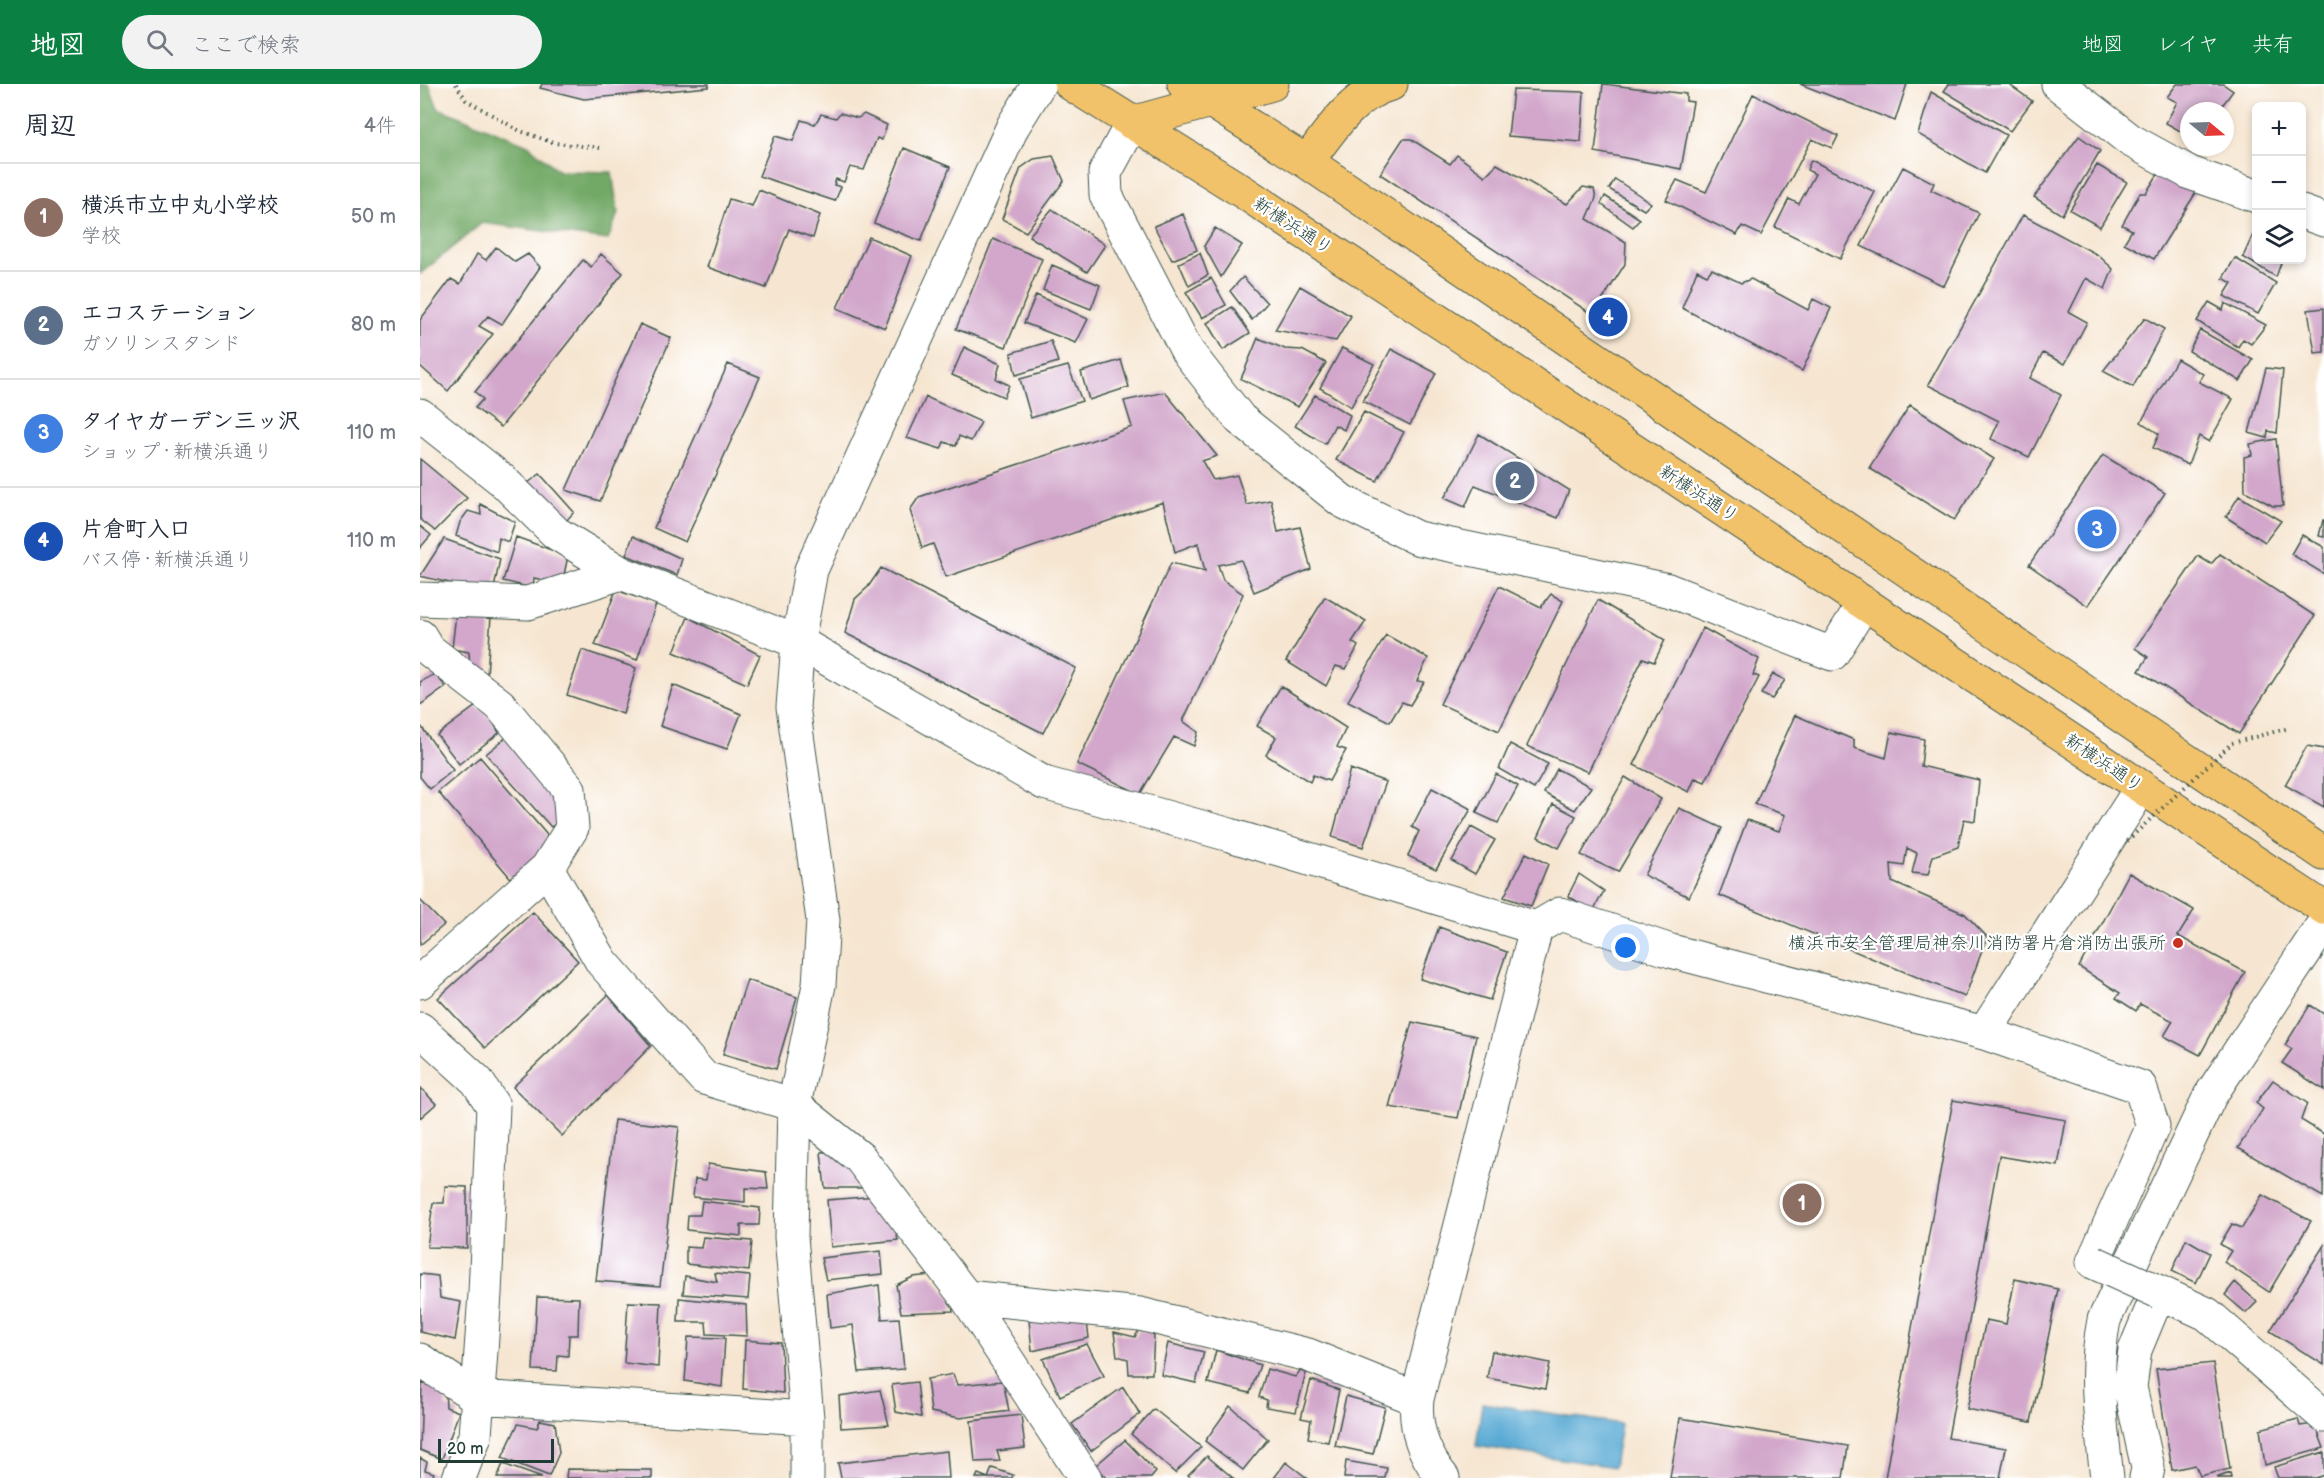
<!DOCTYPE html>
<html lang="ja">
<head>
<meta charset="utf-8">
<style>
	:root { --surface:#fff; --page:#f2f2f3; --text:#1f2937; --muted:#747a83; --line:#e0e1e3; --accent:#0b8043 }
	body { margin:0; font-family:"Balsamiq Sans","Klee One",sans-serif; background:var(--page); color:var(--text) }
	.controls { position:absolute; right:18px; top:18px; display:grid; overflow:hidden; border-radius:9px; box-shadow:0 3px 9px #0003 }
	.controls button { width:54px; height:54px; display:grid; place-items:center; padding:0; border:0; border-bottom:2px solid var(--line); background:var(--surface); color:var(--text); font:30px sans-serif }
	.compass { position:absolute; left:1760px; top:18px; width:54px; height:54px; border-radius:50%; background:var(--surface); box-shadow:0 3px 9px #0003; rotate:109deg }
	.scale { position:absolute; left:18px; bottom:15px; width:116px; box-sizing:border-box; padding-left:6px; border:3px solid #1f3d34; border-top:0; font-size:16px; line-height:21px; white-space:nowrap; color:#1f3d34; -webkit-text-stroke:4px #fff; paint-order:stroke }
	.you { position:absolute; left:1206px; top:864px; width:21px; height:21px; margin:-15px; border:4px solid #fff; border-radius:50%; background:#1a73e8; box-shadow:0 0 0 9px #1a73e833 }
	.badge { display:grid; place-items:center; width:39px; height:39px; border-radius:50%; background:var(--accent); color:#fff; font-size:20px; font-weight:700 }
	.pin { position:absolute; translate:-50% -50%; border:3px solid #fff; box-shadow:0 2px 6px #0006 }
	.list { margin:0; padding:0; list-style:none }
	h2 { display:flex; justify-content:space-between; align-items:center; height:78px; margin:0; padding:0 24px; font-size:26px }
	h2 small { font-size:20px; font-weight:400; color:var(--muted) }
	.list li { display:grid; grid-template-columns:39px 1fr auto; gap:18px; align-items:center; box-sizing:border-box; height:108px; padding:0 24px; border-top:2px solid var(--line) }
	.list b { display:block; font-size:22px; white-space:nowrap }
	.list p { margin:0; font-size:20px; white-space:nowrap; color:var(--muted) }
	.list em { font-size:20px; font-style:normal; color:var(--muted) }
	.icon { flex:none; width:33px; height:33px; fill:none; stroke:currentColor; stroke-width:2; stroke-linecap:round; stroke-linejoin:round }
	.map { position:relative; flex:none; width:1904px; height:1394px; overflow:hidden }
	header { display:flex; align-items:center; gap:36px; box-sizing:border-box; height:84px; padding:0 30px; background:var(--accent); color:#fff }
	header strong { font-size:28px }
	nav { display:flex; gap:33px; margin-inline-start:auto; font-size:21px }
	.search { width:420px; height:54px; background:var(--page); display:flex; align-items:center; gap:15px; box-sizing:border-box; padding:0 21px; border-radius:33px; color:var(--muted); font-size:22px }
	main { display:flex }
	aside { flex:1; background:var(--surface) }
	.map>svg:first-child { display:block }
	.forest { fill:#72a966; stroke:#48734d; stroke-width:1.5 }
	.water { fill:#5aaad4; stroke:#3c7484; stroke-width:1.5 }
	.building { fill:#d2a7cb }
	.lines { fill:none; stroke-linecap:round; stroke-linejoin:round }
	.minor-casing { stroke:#3f564c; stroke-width:35 }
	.major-casing { stroke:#3f564c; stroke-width:35 }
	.path { stroke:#3f564c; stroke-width:4; stroke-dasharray:1.5 4.5; stroke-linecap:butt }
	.minor { stroke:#fff; stroke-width:33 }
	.major { stroke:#f2c26a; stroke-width:33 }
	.minor-bridge-casing { stroke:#3f564c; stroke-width:35; stroke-linecap:butt }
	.path-bridge { stroke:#3f564c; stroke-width:4; stroke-dasharray:1.5 4.5; stroke-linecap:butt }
	.minor-bridge { stroke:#fff; stroke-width:33 }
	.poi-dot { fill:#c8321e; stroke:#fff; stroke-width:2 }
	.labels { text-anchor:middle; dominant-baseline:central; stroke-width:4.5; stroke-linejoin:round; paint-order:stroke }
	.street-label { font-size:18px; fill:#1f3d34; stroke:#fff }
	.poi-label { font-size:18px; fill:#1f3d34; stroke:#fff; text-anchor:end }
</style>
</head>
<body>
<header>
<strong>地図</strong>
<div class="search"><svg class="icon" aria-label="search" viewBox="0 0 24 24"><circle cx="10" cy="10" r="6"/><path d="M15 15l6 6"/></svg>ここで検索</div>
<nav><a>地図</a><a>レイヤ</a><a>共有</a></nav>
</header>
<main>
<aside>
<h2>周辺<small>4件</small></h2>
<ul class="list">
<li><span class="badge" style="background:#8d6e63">1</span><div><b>横浜市立中丸小学校</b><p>学校</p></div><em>50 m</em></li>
<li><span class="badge" style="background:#5c6f8a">2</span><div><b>エコステーション</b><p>ガソリンスタンド</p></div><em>80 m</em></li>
<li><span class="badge" style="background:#3f7fe0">3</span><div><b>タイヤガーデン三ッ沢</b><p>ショップ · 新横浜通り</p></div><em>110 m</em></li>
<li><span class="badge" style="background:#1a4fb4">4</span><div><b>片倉町入口</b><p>バス停 · 新横浜通り</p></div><em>110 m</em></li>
</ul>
</aside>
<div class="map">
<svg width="1904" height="1394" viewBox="0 0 1904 1394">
	<rect width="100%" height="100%" fill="#fff"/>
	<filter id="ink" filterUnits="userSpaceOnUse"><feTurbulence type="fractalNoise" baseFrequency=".0167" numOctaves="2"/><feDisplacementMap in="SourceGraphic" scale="12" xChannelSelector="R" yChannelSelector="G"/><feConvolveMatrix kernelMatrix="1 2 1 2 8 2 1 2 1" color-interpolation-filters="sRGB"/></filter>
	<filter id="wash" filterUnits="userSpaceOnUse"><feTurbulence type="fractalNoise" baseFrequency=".008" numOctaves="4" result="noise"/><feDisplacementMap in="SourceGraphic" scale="24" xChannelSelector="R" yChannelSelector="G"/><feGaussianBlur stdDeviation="1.35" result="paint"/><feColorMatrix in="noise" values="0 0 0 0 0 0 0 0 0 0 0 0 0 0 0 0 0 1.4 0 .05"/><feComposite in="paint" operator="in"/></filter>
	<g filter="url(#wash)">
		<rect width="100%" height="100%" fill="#f6e6d1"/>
		<path class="forest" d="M0,0h9l9,24 90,37 31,26 53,1 6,41 -10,27 -126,-17 -62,51z"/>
		<path class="water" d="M1062,1319l139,21 -7,43 -138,-21z"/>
		<g id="blocks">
			<path class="building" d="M122,0h167l-1,3 -124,12 -44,-11z
				M1183,0l83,10v7l7,1 -12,67 -86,-17z
				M1380,0h107l-12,37z
				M1529,0h59l24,17 -22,30 -66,-40z
				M1757,0h46l10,7 -15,20h-29v25l-23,-13 11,-21 -10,-5z
				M1093,6l71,2 -3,50 -73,-6z
				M1511,8l75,43 -21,38 -67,-39z
				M1333,10l85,42 -6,12 -20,-9 -51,96 -19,-9 -5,9 -71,-35 11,-20 29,12z
				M420,29l18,5 6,-4 23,11 -5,15 -5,-2 -13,32 -14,-3 -6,15 -8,-3 -2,6 7,2 -6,14 -76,-25 16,-40 18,5 8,-21 14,4 6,-10 15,4z
				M1659,52l21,15 -38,64 -28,-18z
				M983,55h8l39,25 7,-9 28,21 12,-12 70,40 16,-17 11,2 2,9 -9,21 39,23 -1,22 -32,51 -213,-141z
				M484,64l46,19 -29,74 -47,-18z
				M633,72l11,25 -38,51 -24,-13 19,-51 13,-9z
				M1391,76l64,32 -35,67 -65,-32 14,-28 10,5 16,-30 -8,-4z
				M1677,81l30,17 -27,45 -30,-17z
				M1483,83l31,16 -3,7 48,23 -35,73 -83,-40z
				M1738,90l39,17 -43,68 -30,-16 8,-13 -10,-5 18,-32h6z
				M1195,95l36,24 -7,7 -35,-21z
				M339,106l61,25 -7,23 -24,-9 -23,59 -59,-21 22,-68 23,7z
				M1185,112l35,23 -7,8 -32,-23z
				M632,125l53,36 -18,27 -58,-36z
				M763,130l14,36 -25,10 -18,-34z
				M1603,131l75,40 15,14 -8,20 -19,-11 -17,34 18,10 -22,42 -22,-11 -13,25 31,17 -32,62 -38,-18 8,-18 -71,-36z
				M795,144l27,17 -21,32 -17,-31z
				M1836,144v32h26l-6,17 -33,-20z
				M449,153l43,19 -27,72 -48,-20z
				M573,155l49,20 -36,88 -50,-18z
				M76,163l19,15 13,-8 12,13 -38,57 -14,-8 -9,10 14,8 -45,57 -28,-25v-46l31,-41 9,5 17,-30 9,6z
				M780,169l8,22 -19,11 -10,-23z
				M181,170l22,19 -122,154 -26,-19 8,-9 -8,-7 108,-132 8,7z
				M1815,174l41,25 -18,31 -34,-18 8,-13 -9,-5z
				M632,181l48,20 -9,24 -48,-19z
				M1292,185l29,14 10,-4 57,31 5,-11 18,9 -29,63 -120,-63 15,-38 10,5z
				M823,193l24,26 -15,17 -22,-29z
				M791,194l15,27 -24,13 -16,-26z
				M880,202l51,30 -15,25 -61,-11z
				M616,211l52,24 -12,24 -52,-20z
				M1789,218l14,8 2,-7 41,22 -15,19 -8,-5 -5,8 -41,-26z
				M812,223l18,26 -27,17 -16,-27z
				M1904,224v44l-9,1 -7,-43z
				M1725,234l19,11 -31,58 -30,-16z
				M220,240l31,14 -71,163 -34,-11z
				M1780,246l53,30 -13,21 -51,-30z
				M838,254l27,11 17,1 24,13 -28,44 -57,-28z
				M631,257l7,21 -42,13 -5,-22z
				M544,263l36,17 -4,15 13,6 -5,12 -52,-22z
				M922,264l32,16 -23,43 -31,-19z
				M971,265l45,24 -26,52 -47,-24z
				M1757,275l26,15 -4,8 34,17 -24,43 -10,-6 -11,29 -35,-17 6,-14 -18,-12z
				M701,276l8,27 -40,13 -8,-28z
				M308,280l32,13 -75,165 -31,-14z
				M648,282l14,35 -51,17 -11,-39z
				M1846,284l17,2 -6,63 -9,-2 -1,7 -18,-5z
				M745,308l52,64 -15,5 11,19 24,-5 10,30 24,-5 7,32 22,-5 11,42 -57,23 -13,-32 -23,5 5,15 20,14 -60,127 15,11 -4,14 -20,-9 -34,57 -63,-30 94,-201 34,8 -7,-28 -23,9 -12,-50 -217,75 -13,-33 -11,4 -12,-38 9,-13 213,-70 -8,-26z
				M895,311l35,20 -6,15 -9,-5 -10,19 -30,-18z
				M506,313l55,25 -10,19 -12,-5 -3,10 -12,-4 -3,7 -34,-11z
				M1490,321l84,54 -40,61 -85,-52z
				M944,328l40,20 -27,49 -41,-21z
				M1059,350l90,56 -11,28 -83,-33 -10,22 -21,-9 13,-20z
				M1856,355l7,67h-10l-28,-15 -1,-34 8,-2 -2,-11z
				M1683,371l62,38 -77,113 -59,-41z
				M0,375l47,39 -32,33 -15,-12z
				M120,390l34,38 -8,9 -38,-38z
				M1819,412l42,25 -16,21 -39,-25z
				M60,420l35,18 -7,20 -9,-4 -2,14 -41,-16 4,-14 8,-11 13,4z
				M1903,436h1v17l-5,-1z
				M0,442l11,9 -11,13z
				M1882,451l22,12v27l-33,-20z
				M213,452l49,23 -5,16 -51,-20z
				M96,453l52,19 -6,28 -28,-6 -1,10 -30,-7z
				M24,455l56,20 -7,34 -73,-17z
				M1800,470l95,62 -76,118 -100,-63 9,-14 -13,-9 63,-92 13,8z
				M461,484l195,100 -33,65 -198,-100 10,-34 13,-12z
				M1079,502l42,21 10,-13 12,7 -64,130 -59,-27z
				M196,506l40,14 -19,56 -42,-15z
				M905,513l41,24 -14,21 6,4 -12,23 -10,-3 -10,20 -40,-25z
				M1178,516l67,40 -11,22 -11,-4 -55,114 -61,-26z
				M36,529l35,3 -4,59 -17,-8 -1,-15 -17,-3z
				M268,533l72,38 -13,29 -73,-32z
				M1283,544l56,31 -6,16 6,2 -54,105 -10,-4 -6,14 -55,-27z
				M966,551l42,23 -11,23 7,1 -14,23 -8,-3 -12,20 -42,-21z
				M162,566l54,18 -13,46 -56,-19z
				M15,590l11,13 -26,18v-23z
				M1353,590l12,6 -13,19 -11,-5z
				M253,601l68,29 -14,35 -67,-23z
				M861,602l65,42 -9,19 9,3 -17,31 -16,-6 -3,7 -44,-27 10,-18 -19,-11z
				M56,622l16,14 7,13 -40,31 -22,-29z
				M1375,631l59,25v8l32,10 5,-26 33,7 -3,27 58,14 -4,41 -11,-2 -6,28 -25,9 -5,19 -16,-2 5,-20 -10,-5 -3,18 -13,-2 1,18 73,32 22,23 -22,60 -246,-102 28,-75 32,11 6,-16 -30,-11z
				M0,641l33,45 -23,19 -10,-12z
				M89,651l51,63 5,19 -14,10 -65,-73z
				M1090,660l38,20 -14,25 -35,-20z
				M1887,662l17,3v58l-39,-22z
				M60,673l67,78 -4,17 -30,29 -75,-89z
				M930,685l36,13 -23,65 -31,-10z
				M1137,685l34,18 -16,23 -31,-17z
				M1076,690l22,12 -20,37 -22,-10z
				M1205,693l36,22 -43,73 -37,-17z
				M1012,704l39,21 -35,60 -28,-13 11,-25 -7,-4z
				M1133,720l23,12 -17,32 -21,-11z
				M1259,724l43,20 -33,69 -45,-22z
				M1051,743l24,13 -20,34 -23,-13z
				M1106,769l22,11 -17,42 -27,-9z
				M1709,789l65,37 -16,26 67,36 -45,83 -36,-19 9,-15 -33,-17 -4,7 -20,-13 4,-5 -41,-26z
				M1159,790l25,17 -11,20 -25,-15z
				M0,816l24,25 -24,20z
				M113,828l45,49 -93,87 -47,-50z
				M1019,843l68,25 -17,48 -70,-21z
				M327,896l50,17 -21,72 -53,-15z
				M188,911l43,51 -89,90 -49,-49z
				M1890,921l14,9v76l-42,-27 10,-14 -7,-4z
				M992,938l64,14 -18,82 -69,-11z
				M1853,996l34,23 -6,17 23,14 -1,63 -85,-49 25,-39 -7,-6z
				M0,1003l16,17 -16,14z
				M1533,1016l113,20 -8,46 -59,-10 -51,282 58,10 -6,30h-115z
				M194,1036l65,7 -19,159 -64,-5z
				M401,1068h17l34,36h-47z
				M288,1080l58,8 2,17 -23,-1v14l-52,-5 2,-18 11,1z
				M25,1102l22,1v61l-40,-1 6,-44h11z
				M1842,1111l49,26 -42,71 -45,-30 7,-11 -11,-7 12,-20 10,4z
				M457,1112l16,25 5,19 -67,7 -4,-47z
				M282,1117l58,7 -1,17h-18v11l-54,-6 1,-15h12z
				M283,1153l49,4 -3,30 -63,-7v-17l15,1z
				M1766,1155l24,14 -14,30 -24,-12z
				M1904,1161v120l-54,-34z
				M461,1167l2,23 -57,6 -5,-22z
				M295,1189l35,3 -2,23 -65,-5 2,-18 32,6z
				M0,1190l18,2 2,22 21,4 -6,38 -35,-8z
				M511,1191l20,23 2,13 -52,2 -5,-28 17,-8z
				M1595,1195l43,10 -27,133 -64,-13 19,-89 20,4z
				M1815,1198l22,20 -11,11 -21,-18z
				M459,1201l3,34 17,-1 5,51 -45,3 -6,-47 -23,3 -3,-34z
				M117,1213l42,1 -1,37h-9l-1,21 -10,-1 -1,16 -24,-1z
				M259,1214l67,7 1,31 -40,-2 -1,-12h-28z
				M208,1218l33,1 -3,64 -34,-4z
				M666,1230l3,24 -57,13 -3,-31 24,-5z
				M719,1246l15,3 -2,41h-23l-1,-15 -11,-3 -3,-24 21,5z
				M268,1253l37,1 -3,49 -37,-6z
				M325,1256l36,3 2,50 -40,-4z
				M748,1259l36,9 -8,31 -35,-8z
				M667,1260l17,32 -44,20 -17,-37z
				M796,1266l44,15 -10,28 -42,-10z
				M1072,1267l58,12 -5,26 -58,-11z
				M1793,1279l17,106 -30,7 -5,-11 -23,5 -16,-101z
				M847,1285l28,8 5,-6 6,2 -10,39 -30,-5 1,-7 -8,-3z
				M533,1290l4,11 46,-4 6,30 -49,7 -29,-6 -4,-33z
				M891,1296l28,10 -11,52 -20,-4 3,-18 -10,-2z
				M497,1298l4,35 -25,-5 -4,-27z
				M2,1299l23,7 1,17 13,5 -17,47 -22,-9z
				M703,1303l17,27 -49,37 -19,-27z
				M460,1306l9,35 -48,3 -2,-32z
				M926,1312l39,11 -12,47 -38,-8z
				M810,1322l38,33 -25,31 -38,-29z
				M734,1325l47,38 -26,26 -44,-39z
				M601,1331l4,33 -28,3 3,10 -25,1 -4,-41z
				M1260,1334l168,28 -5,32h-173z
				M1878,1335l2,7 15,-2 9,24 -59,17 -5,-36z
				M120,1336l15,3 4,30 -10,23 -47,-18 16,-34 19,4z
				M705,1356l31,32 -5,6h-45l-11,-12z
				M527,1367l2,27h-108l-3,-15z
				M1904,1368v23l-8,3h-38l-4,-11z
				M787,1372l26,22h-41l-4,-3z
				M0,1374l7,4 -2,8 9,3 -2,5h-12z
				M926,1377l41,7 -2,10h-41z
				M866,1378l21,16h-33z
				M83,1380l39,14h-45z
				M572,1384l21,7 -1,3h-36l2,-4 10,4z
				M147,1385l85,1v8h-86z
				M1810,1389l1,5h-15z"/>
		</g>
	</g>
	<g filter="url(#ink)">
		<use href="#blocks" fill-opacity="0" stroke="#3f564c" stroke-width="1.5"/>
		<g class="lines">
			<g class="minor-casing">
				<path id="minor" d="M1638,0l72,56 60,33 66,23
					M712,39l-27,50 1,22 81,156 53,68 102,82 75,37 251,52 164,64 32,-51
					M1882,128l22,8
					M0,331l82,65 54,53 65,40
					M0,515l108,4 93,-30 177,69 246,141 186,52 306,93 24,-14 111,37 313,82
					M0,552l8,13 72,56 69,84 3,39 -25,40 -127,114
					M127,784l55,94 102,116 90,27 66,53 106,139 119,181
					M0,945l57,52 16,25 -8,188 -10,142 -16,42
					M1673,1178l60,-136 -13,-39 -156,-54 157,-245
					M546,1213l174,17 168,41 109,44 119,-471
					M0,1276l57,37 330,21
					M997,1315c-3,31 7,56 26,79
					M387,1394v-60l-16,-181 3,-132 25,-120 4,-65 -30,-213 5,-65 13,-72 202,-444 26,-42
					M1687,1394c-6,-56 -14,-102 -3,-158l106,-224 114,-173
					M1726,1394l2,-10 -18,-81 5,-37 24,-58 48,22 117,102"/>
			</g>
			<g class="major-casing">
				<path id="major" d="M651,0l174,109 1079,715
					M764,0l123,78 1017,692
					M712,39l140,-39
					M887,78c21,-29 47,-69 84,-78"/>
			</g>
			<path class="path" d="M36,0l10,16 54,31 34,12 47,5
				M1812,659l57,-15"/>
			<use href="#minor" class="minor"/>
			<use href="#major" class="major"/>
			<g class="minor-bridge-casing">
				<path id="minor-bridge" d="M1673,1178l66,30"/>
			</g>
			<path class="path-bridge" d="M1707,757l105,-98"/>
			<use href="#minor-bridge" class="minor-bridge"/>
		</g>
	</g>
	<circle class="poi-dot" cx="1758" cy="859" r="6"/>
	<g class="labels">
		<g class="street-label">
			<text transform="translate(873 142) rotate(33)">新横浜通り</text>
			<text transform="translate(1279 410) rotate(33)">新横浜通り</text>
			<text transform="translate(1684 679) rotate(34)">新横浜通り</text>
		</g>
		<g class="poi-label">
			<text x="1746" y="859">横浜市安全管理局神奈川消防署片倉消防出張所</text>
		</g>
	</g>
</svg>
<div class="controls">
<button>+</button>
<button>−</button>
<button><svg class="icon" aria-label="layers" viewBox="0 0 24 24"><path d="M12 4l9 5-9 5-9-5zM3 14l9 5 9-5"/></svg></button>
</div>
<svg class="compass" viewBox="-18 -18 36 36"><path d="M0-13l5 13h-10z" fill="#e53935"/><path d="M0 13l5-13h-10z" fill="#747a83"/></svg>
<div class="scale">20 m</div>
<div class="you"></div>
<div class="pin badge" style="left:1382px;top:1119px;background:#8d6e63">1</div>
<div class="pin badge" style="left:1095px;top:397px;background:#5c6f8a">2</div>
<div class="pin badge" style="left:1677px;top:445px;background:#3f7fe0">3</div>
<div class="pin badge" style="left:1188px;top:233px;background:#1a4fb4">4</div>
</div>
</main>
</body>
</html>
